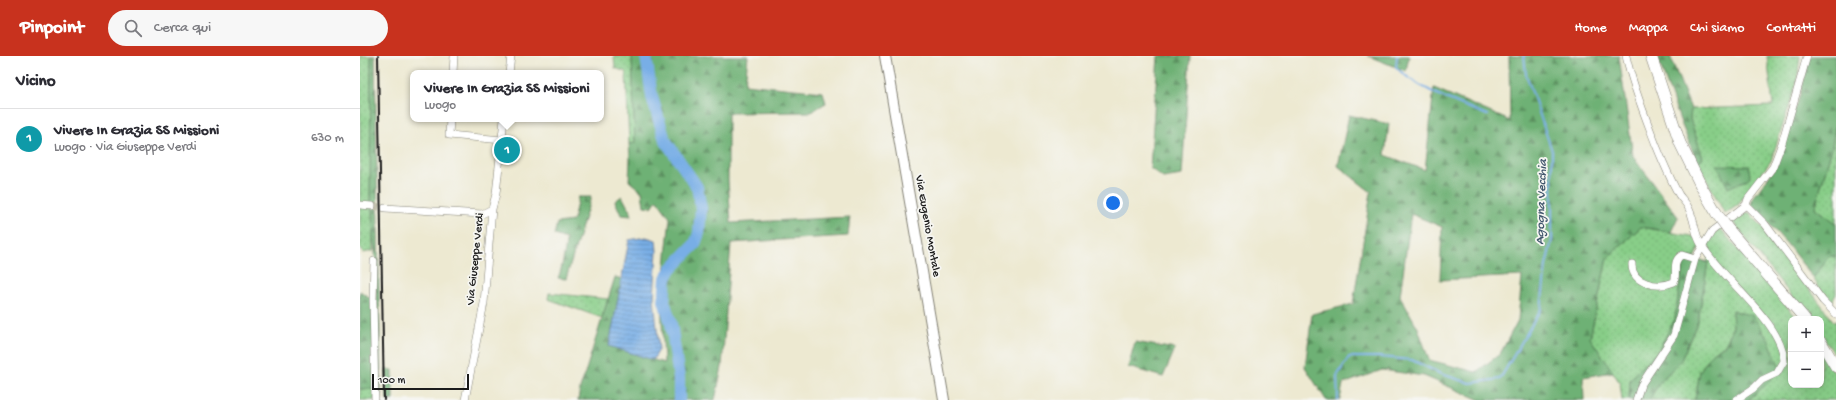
<!DOCTYPE html>
<html lang="it">
<head>
<meta charset="utf-8">
<style>
	:root { --surface:#fff; --page:#f7f7f7; --text:#2b2b33; --muted:#7c7c81; --line:#e1e1e2; --accent:#c8321e }
	body { margin:0; font-family:"Gochi Hand",sans-serif; background:var(--page); color:var(--text) }
	.controls { position:absolute; right:12px; bottom:12px; display:grid; overflow:hidden; border-radius:8px; box-shadow:0 4px 16px #0002 }
	.controls button { width:36px; height:36px; display:grid; place-items:center; padding:0; border:0; border-bottom:1px solid var(--line); background:var(--surface); color:var(--text); font:20px sans-serif }
	.scale { position:absolute; left:12px; bottom:10px; width:97px; box-sizing:border-box; padding-left:4px; border:2px solid #1c1c1c; border-top:0; font-size:11px; line-height:14px; white-space:nowrap; color:#1c1c1c; -webkit-text-stroke:3px #f6f6f2; paint-order:stroke }
	.you { position:absolute; left:753px; top:147px; width:14px; height:14px; margin:-10px; border:3px solid #fff; border-radius:50%; background:#1a73e8; box-shadow:0 0 0 6px #1a73e833 }
	.badge { display:grid; place-items:center; width:26px; height:26px; border-radius:50%; background:var(--accent); color:#fff; font-size:13px; font-weight:700 }
	.pin { position:absolute; translate:-50% -50%; border:2px solid #fff; box-shadow:0 1px 4px #0006 }
	.popup { position:absolute; left:50px; top:14px; width:194px; height:52px; box-sizing:border-box; display:grid; place-content:center; border-radius:8px; background:var(--surface); filter:drop-shadow(0 1px 3px #0005); font-size:13px; white-space:nowrap; color:var(--muted) }
	.popup b { font-size:15px; color:var(--text) }
	.popup::after { content:''; position:absolute; left:50%; top:100%; margin-left:-8px; border:8px solid transparent; border-top-color:var(--surface) }
	.list { margin:0; padding:0; list-style:none }
	h2 { display:flex; justify-content:space-between; align-items:center; height:52px; margin:0; padding:0 16px; font-size:17px }
	h2 small { font-size:13px; font-weight:400; color:var(--muted) }
	.list li { display:grid; grid-template-columns:26px 1fr auto; gap:12px; align-items:center; box-sizing:border-box; height:60px; padding:0 16px; border-top:1px solid var(--line) }
	.list b { display:block; font-size:15px; white-space:nowrap }
	.list p { margin:0; font-size:13px; white-space:nowrap; color:var(--muted) }
	.list em { font-size:13px; font-style:normal; color:var(--muted) }
	.icon { flex:none; width:22px; height:22px; fill:none; stroke:currentColor; stroke-width:2; stroke-linecap:round; stroke-linejoin:round }
	.map { position:relative; flex:none; width:1476px; height:344px; overflow:hidden }
	header { display:flex; align-items:center; gap:24px; box-sizing:border-box; height:56px; padding:0 20px; background:var(--accent); color:#fff }
	header strong { font-size:19px }
	nav { display:flex; gap:22px; margin-inline-start:auto; font-size:14px }
	.search { width:280px; height:36px; background:var(--page); display:flex; align-items:center; gap:10px; box-sizing:border-box; padding:0 14px; border-radius:22px; color:var(--muted); font-size:15px }
	main { display:flex }
	aside { flex:1; background:var(--surface) }
	.map>svg:first-child { display:block }
	.grass { fill:url(#grass-dots); stroke:#527552 }
	.forest { fill:url(#forest-firs); stroke:#456648; fill-rule:evenodd }
	.water { fill:url(#water-rules); stroke:#4a6581 }
	.lines { fill:none; stroke-linecap:round; stroke-linejoin:round }
	.stream { stroke:#78aee6; stroke-width:2 }
	.river { stroke:#78aee6; stroke-width:12 }
	.street-tunnel { stroke:#c3c0ad; stroke-width:7; stroke-dasharray:7 3.5; stroke-linecap:butt }
	.street-casing { stroke:#848276; stroke-width:8 }
	.secondary-casing { stroke:#848276; stroke-width:12 }
	.primary-casing { stroke:#848276; stroke-width:12 }
	.street { stroke:#fff; stroke-width:7 }
	.secondary { stroke:#fff; stroke-width:10 }
	.primary { stroke:#fff; stroke-width:11 }
	.rail { stroke:#1c1c1c; stroke-width:2 }
	.primary-bridge-casing { stroke:#848276; stroke-width:12; stroke-linecap:butt }
	.primary-bridge { stroke:#fff; stroke-width:11 }
	.labels { text-anchor:middle; dominant-baseline:central; stroke-width:3.5; stroke-linejoin:round; paint-order:stroke }
	.street-label { font-size:12px; fill:#1c1c1c; stroke:#f6f6f2 }
	.water-label { font-size:13px; font-style:italic; fill:#41566d; stroke:#f6f6f2 }
</style>
</head>
<body>
<header>
<strong>Pinpoint</strong>
<div class="search"><svg class="icon" aria-label="search" viewBox="0 0 24 24"><circle cx="10" cy="10" r="6"/><path d="M15 15l6 6"/></svg>Cerca qui</div>
<nav><a>Home</a><a>Mappa</a><a>Chi siamo</a><a>Contatti</a></nav>
</header>
<main>
<aside>
<h2>Vicino<small></small></h2>
<ul class="list">
<li><span class="badge" style="background:#0f9aa8">1</span><div><b>Vivere In Grazia SS Missioni</b><p>Luogo · Via Giuseppe Verdi</p></div><em>630 m</em></li>
</ul>
</aside>
<div class="map">
<svg width="1476" height="344" viewBox="0 0 1476 344">
	<defs>
		<pattern id="grass-dots" width="8" height="8" patternUnits="userSpaceOnUse"><rect width="8" height="8" fill="#88ce88"/><path d="M2 2h.1M6 6h.1" fill="none" stroke="#75b075" stroke-width="1.8" stroke-linecap="round"/></pattern>
		<pattern id="forest-firs" width="22" height="20" patternUnits="userSpaceOnUse"><rect width="22" height="20" fill="#6eb174"/><path d="M5 1l3.5 6h-7zM16 11l3.5 6h-7z" fill="#5a8f5e"/></pattern>
		<pattern id="water-rules" width="6" height="5" patternUnits="userSpaceOnUse"><rect width="6" height="5" fill="#78aee6"/><path d="M0 2.5h6" fill="none" stroke="#628dba"/></pattern>
	</defs>
	<rect width="100%" height="100%" fill="#f6f6f2"/>
	<filter id="ink" filterUnits="userSpaceOnUse"><feTurbulence type="fractalNoise" baseFrequency=".025" numOctaves="2"/><feDisplacementMap in="SourceGraphic" scale="8" xChannelSelector="R" yChannelSelector="G"/><feConvolveMatrix kernelMatrix="1 2 1 2 8 2 1 2 1" color-interpolation-filters="sRGB"/></filter>
	<filter id="wash" filterUnits="userSpaceOnUse"><feTurbulence type="fractalNoise" baseFrequency=".012" numOctaves="4" result="noise"/><feDisplacementMap in="SourceGraphic" scale="16" xChannelSelector="R" yChannelSelector="G"/><feGaussianBlur stdDeviation="0.9" result="paint"/><feColorMatrix in="noise" values="0 0 0 0 0 0 0 0 0 0 0 0 0 0 0 0 0 1.4 0 .05"/><feComposite in="paint" operator="in"/></filter>
	<g filter="url(#wash)">
		<rect width="100%" height="100%" fill="#ede9d1"/>
		<path class="grass" d="M0,0h11l-1,150h2l1,45 -10,2 -1,-4h-2z
			M254,0h18l3,88h-6l-3,-72 -11,-4z
			M1407,0h33l-3,26 -26,79 -33,44 -13,9 -28,-52 6,-4 -13,-39 1,-10 82,-3z
			M1476,64v104l-21,-16 17,-61z
			M1381,157l9,1 13,13 71,95 2,-1v35l-15,-21v-16h-11l-79,-99z
			M1281,171l56,10 4,8 -7,13h-8l-6,25 -5,36 -17,32 -28,29 -1,20h-7l-2,-17 -30,-45 17,-80z
			M1360,172l78,91h-7v66h30v-36l15,27v24h-88l20,-17 -36,-73 1,16 -7,18 -14,9 -12,18 -5,29h-46l11,-18 21,-22 17,-39 10,-59v-17l3,-8z
			M1469,200h7v38l-4,8 -12,-13 -7,-11z
			M189,237l59,6 -6,19 -54,-19z
			M0,333h15v11h-15z"/>
		<path class="forest" d="M11,0h4l6,344h-3l-3,-149 -2,-13 -1,-31 -2,-1z
			M272,0h116l-3,28 78,8 3,11 -15,9 -83,1v67l3,43 119,-6 -2,19 -117,7 -9,124 -7,33h-137l2,-11 35,-112 7,2 -13,67 55,17 -3,-61 9,-84 -13,-18 -5,7 -8,-1 -2,-14 -13,-11 1,-22 -1,-15 6,-1z
			M798,0h32l-8,119 -19,3 -13,-10z
			M1008,0h41l-3,15z
			M1149,0h110l14,100 45,61 -7,15 -30,-5 -34,31 -17,80 23,34 -30,5 1,23h-104l-56,-24 -42,-6 -39,14 -3,16h-14l-21,-33 7,-53 41,-10 18,-112 -33,-26 11,-51 40,9 -4,31 40,15 9,-82 76,33zM1051,158l31,13 -2,53 82,-4 -4,44 -18,34 -24,18 -47,-12 -11,-32 -18,-32z
			M1297,0h13l21,53 -1,10 13,39 -6,4 -16,-39z
			M1450,0h26v64l-4,27 -17,61 21,16v32h-7l-16,22 -26,-34 -36,-40 2,-6 22,-30 25,-73z
			M1357,109l32,1 1,12 -22,10z
			M262,140l8,15 1,5 -10,-1 -6,-14z
			M218,141h13l-25,82 -8,-1c4,-9 7,-27 8,-36v-3l-12,-4 3,-12 16,-2z
			M1331,201l17,5 -10,59 -17,39 -21,22 -11,18h-20l1,-20 9,-11 19,-18 17,-32 5,-36 6,-25z
			M0,235l13,9 2,89h-15z
			M1372,254l21,6 16,25 11,27 -12,15 -20,17h-53l5,-29 12,-18 14,-9 7,-17z
			M775,286l40,7 -12,28 -35,-10z
			M26,313l7,1v30h-6z"/>
		<path class="water" d="M286,181l10,3 1,11 -3,47 5,52 -6,10 -44,-14 20,-106z"/>
		<g class="lines">
			<path class="stream" d="M1037,0l-1,11c19,21 64,37 91,48
				M978,344l-1,-24 12,-19h31l32,3 29,14 29,9 30,-4 41,-70 5,-44 6,-25v-89l-26,-77 -2,-18"/>
			<path class="river" d="M286,0l6,41 13,43 32,47 4,21 -2,25 -4,11 -24,25 -5,9 -2,23 7,22 8,55v22"/>
		</g>
	</g>
	<g filter="url(#ink)">
		<g class="lines">
			<path class="street-tunnel" d="M12,150l13,2"/>
			<g class="street-casing">
				<path id="street" d="M1266,0c7,31 19,60 30,89 7,17 14,34 23,50 3,4 7,8 9,12 7,12 6,26 13,37 21,36 81,77 83,117l-7,12 -15,7 -8,8 -18,12
					M93,17l1,-17
					M149,17l2,-17
					M90,63l-1,16 53,5
					M0,149l12,1
					M1386,149l2,-6 25,-32 9,-24 25,-87
					M25,152l97,6 10,-5
					M14,205l-1,39 2,100
					M1272,208c-1,20 26,25 42,18 4,-9 -3,-21 8,-27l13,4
					M105,344l19,-97 8,-94 4,-15 8,-75
					M1276,344l5,-15 33,-50 21,-76 17,-28 34,-26 19,19 58,77 13,13"/>
			</g>
			<g class="secondary-casing">
				<path id="secondary" d="M525,0l59,344"/>
			</g>
			<g class="primary-casing">
				<path id="primary" d="M1291,0l29,87 22,45 15,26
					M1368,173l77,90
					M1461,286l15,25"/>
			</g>
			<use href="#street" class="street"/>
			<use href="#secondary" class="secondary"/>
			<use href="#primary" class="primary"/>
			<path class="rail" d="M18,0l6,344"/>
			<g class="primary-bridge-casing">
				<path id="primary-bridge" d="M1357,158l11,15"/>
			</g>
			<use href="#primary-bridge" class="primary-bridge"/>
		</g>
	</g>
	<g class="labels">
		<g class="street-label">
			<text transform="translate(567 170) rotate(80)">Via Eugenio Montale</text>
			<text transform="translate(116 203) rotate(-84)">Via Giuseppe Verdi</text>
		</g>
		<g class="water-label">
			<text transform="translate(1182 146) rotate(-88)">Agogna Vecchia</text>
		</g>
	</g>
</svg>
<div class="controls">
<button>+</button>
<button>−</button>
</div>
<div class="scale">100 m</div>
<div class="you"></div>
<div class="pin badge" style="left:147px;top:94px;background:#0f9aa8">1</div>
<div class="popup"><b>Vivere In Grazia SS Missioni</b>Luogo</div>
</div>
</main>
</body>
</html>
